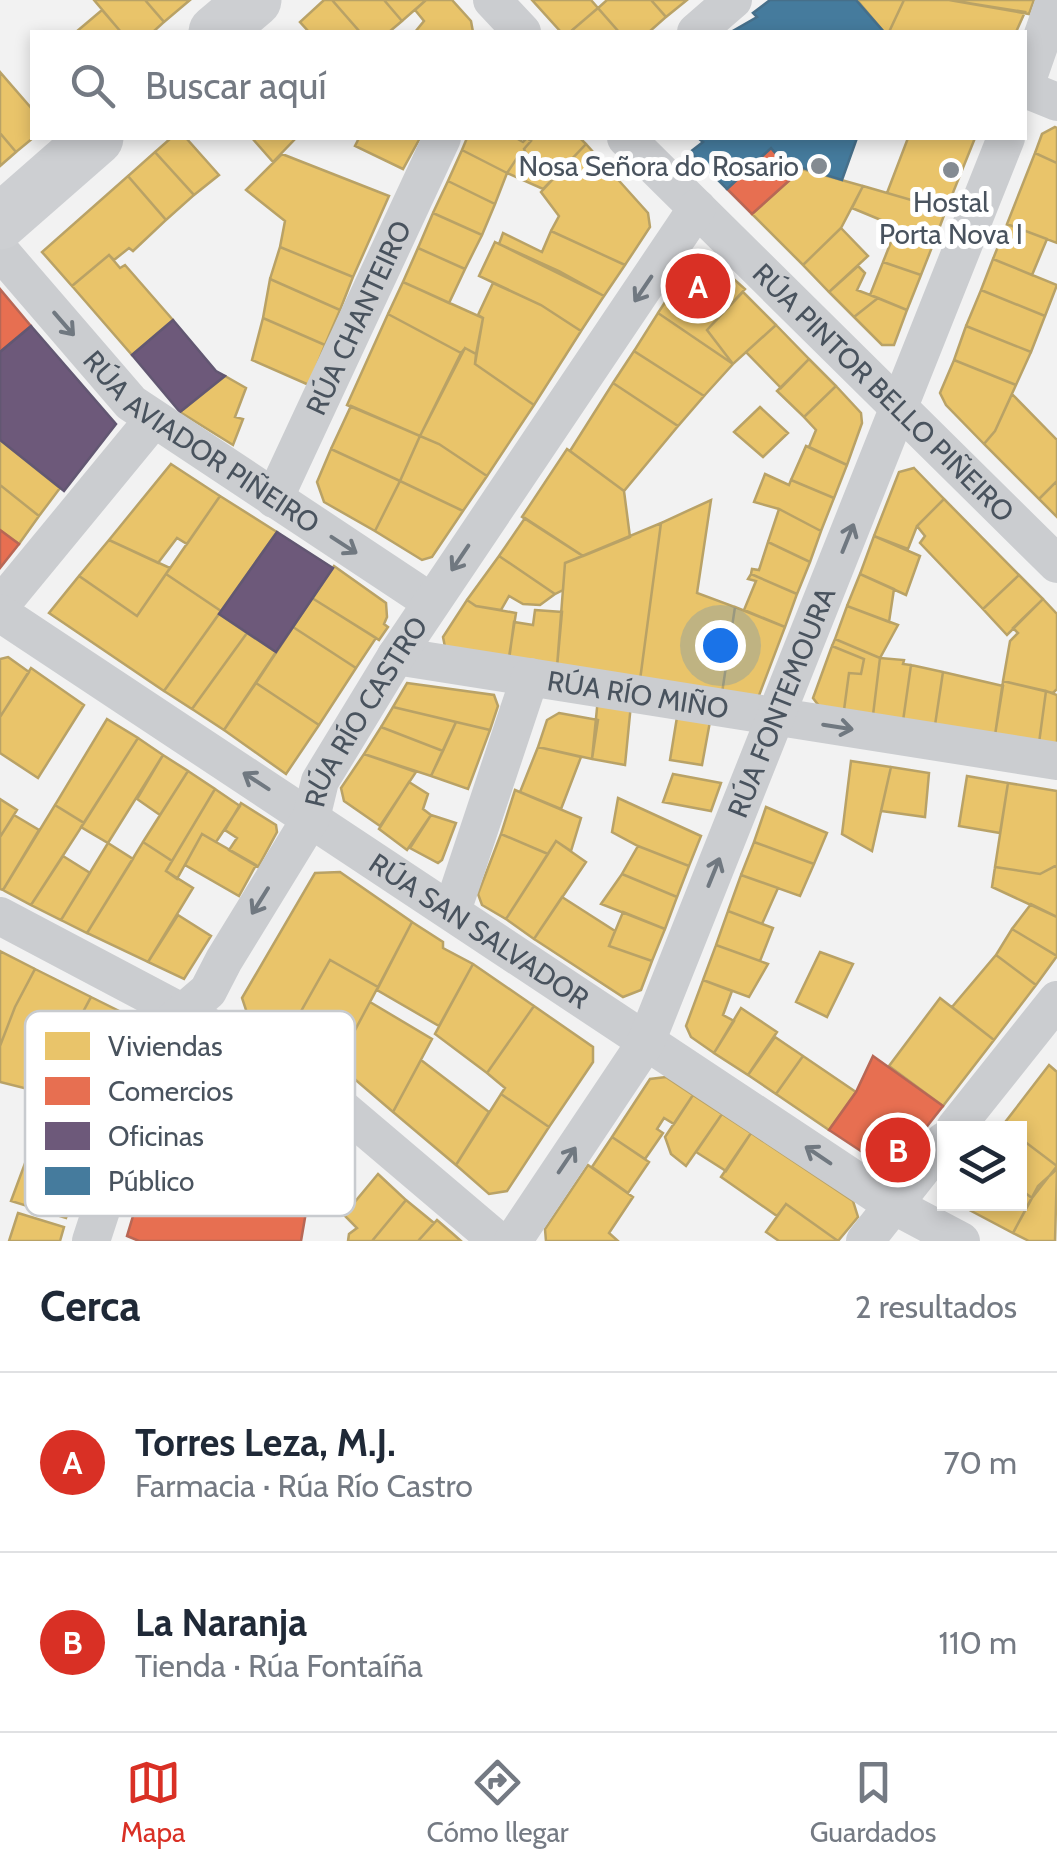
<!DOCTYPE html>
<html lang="es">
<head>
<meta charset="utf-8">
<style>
	:root { --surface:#fff; --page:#f2f2f3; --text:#1f2937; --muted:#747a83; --line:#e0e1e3; --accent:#d93025 }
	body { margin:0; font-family:Cabin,sans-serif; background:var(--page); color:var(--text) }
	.controls { position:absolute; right:30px; bottom:30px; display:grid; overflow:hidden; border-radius:0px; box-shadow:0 5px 15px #0003 }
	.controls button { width:90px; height:90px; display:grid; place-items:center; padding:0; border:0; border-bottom:2px solid var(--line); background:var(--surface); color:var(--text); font:50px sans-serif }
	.you { position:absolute; left:720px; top:645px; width:35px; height:35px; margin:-25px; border:8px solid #fff; border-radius:50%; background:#1a73e8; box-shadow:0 0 0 15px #1a73e833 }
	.badge { display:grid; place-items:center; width:65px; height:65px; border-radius:50%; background:var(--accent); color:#fff; font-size:32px; font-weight:700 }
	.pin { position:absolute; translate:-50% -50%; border:5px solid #fff; box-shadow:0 2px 10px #0006 }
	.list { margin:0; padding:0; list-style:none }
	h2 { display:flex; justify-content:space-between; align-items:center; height:130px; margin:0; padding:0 40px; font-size:42px }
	h2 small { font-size:32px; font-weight:400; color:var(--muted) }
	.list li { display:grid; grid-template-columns:65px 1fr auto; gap:30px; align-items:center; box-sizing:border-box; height:180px; padding:0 40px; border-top:2px solid var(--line) }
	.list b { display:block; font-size:38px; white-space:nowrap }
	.list p { margin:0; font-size:32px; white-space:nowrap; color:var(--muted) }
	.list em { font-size:32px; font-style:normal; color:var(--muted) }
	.icon { flex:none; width:55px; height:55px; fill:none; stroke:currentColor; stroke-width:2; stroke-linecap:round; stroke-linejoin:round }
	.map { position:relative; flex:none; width:1057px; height:1241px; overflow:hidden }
	.search { position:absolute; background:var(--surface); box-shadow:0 5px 15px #0003; left:30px; right:30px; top:30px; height:110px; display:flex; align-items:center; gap:25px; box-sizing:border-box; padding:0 35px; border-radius:0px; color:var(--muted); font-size:38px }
	.sheet { height:490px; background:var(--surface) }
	nav { display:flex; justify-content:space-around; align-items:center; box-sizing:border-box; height:140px; border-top:2px solid var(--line); background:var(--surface); font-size:28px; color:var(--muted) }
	nav a { display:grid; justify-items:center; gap:5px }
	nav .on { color:var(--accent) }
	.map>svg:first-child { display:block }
	.homes { fill:#e9c46a; stroke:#b9a266; stroke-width:2.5 }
	.shops { fill:#e76f51; stroke:#b86755; stroke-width:2.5 }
	.offices { fill:#6d597a; stroke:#625772; stroke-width:2.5 }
	.public { fill:#457b9d; stroke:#466f8a; stroke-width:2.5 }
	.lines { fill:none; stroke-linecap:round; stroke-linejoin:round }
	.minor { stroke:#cbcdd0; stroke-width:38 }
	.secondary { stroke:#cdcfd2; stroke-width:55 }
	.oneway { stroke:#707880 }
	.poi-dot { fill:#848b92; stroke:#fff; stroke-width:4 }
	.labels { text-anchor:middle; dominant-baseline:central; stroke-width:10; stroke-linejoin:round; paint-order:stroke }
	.poi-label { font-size:28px; fill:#49535e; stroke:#fff; text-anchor:end }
	.street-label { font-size:28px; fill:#49535e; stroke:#fff }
	.key { fill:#fff; stroke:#c8cbcf; stroke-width:2.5 }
	.key-label { font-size:28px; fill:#49535e }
</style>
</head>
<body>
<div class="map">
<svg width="1057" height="1241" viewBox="0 0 1057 1241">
	<rect width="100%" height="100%" fill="#f2f2f2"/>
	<path class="homes" d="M94,0h51l19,22 -11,10h-32z
		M145,0h45l-26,22z
		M324,0h8l28,32h-51l-9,-10z
		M332,0h52l18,21 -13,11h-29z
		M384,0h42l-24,21z
		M426,0h26l19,21 2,11h-58l9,-11 -9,-11z
		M532,0h59l7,8 -28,24h-9z
		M607,0h44l15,17 -17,15h-30l-21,-24z
		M651,0h36l-21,17z
		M857,0h47l-15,32h-5z
		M904,0h45l76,12 -9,20h-127z
		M949,0h85l-5,14z
		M598,8l21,24h-49z
		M102,10l19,22h-45z
		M0,72l32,37 1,29 -17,14 -16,-19z
		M1055,127l2,1v35l-22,-10 7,-19z
		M0,133l16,19 -16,14z
		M171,138h15l33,37 -25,20 -39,-43z
		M252,138h44l-23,24z
		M359,138h61l-17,31 -48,-23z
		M467,138h49l7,4 4,-4 4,3 -7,8 3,6 -6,6 -4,-3 -10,15 -45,-23z
		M527,138h53l6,6 -43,45 -36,-16 10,-15 4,3 6,-6 -3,-6 7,-8z
		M908,138h67l-29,72 -59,-17z
		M586,144l62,69 2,14 -25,38 -74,-34 8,-15 -18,-24z
		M462,150l45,23 -12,31 -47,-23z
		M155,152l39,43 -28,25 -38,-44z
		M1035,153l22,10v80l-50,-19z
		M282,154l107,42 -36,81 -73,-30 5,-26 -39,-31z
		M802,169l61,17 -22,42 -38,37 -51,-51z
		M128,176l38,44 -33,31 -4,-3 -15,12 -5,-5 -37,31 -30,-34z
		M448,181l47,23 -13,31 -49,-22z
		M863,186l83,24 -12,32 -82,-34z
		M433,213l49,22 -17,34 -47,-21z
		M1007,224l40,15 -15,36 -39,-16z
		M897,227l37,15 -13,33 -38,-13z
		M841,228l27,28 -39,36 -26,-27z
		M551,231l74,34 -21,31 -45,-25 -60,-27 4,-11 39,19z
		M495,242l109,54 -23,35 -40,-26 -62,-29z
		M280,247l73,30 -13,33 -70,-31z
		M418,248l47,21 -16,34 -46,-21z
		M701,254l7,2 37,33 -38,41 26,34 -75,-51 36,-55z
		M109,255l11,13 5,-3 48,55 -41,35 -60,-69z
		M993,259l64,26 -12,31 -64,-26z
		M883,262l38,13 -14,35 -37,-15z
		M858,266l7,7 -8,17 21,8 -24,19 -25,-25z
		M270,279l70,31 -15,35 -62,-27z
		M403,282l80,36 -7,36 -11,-6 -4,5 -73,-39z
		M493,283l48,22 40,26 -47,74 -59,-41 8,-46 -5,-3z
		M981,290l64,26 -14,36 -65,-26z
		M743,292l33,33 -43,39 -26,-34z
		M878,298l29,12 -13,35h-12l-28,-28z
		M658,313l75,51 -29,32 -70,-45z
		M388,314l73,39 -41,83 -73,-31z
		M263,318l62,27 -16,40 -57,-25z
		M776,325l33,34 -28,29 -35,-36z
		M966,326l65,26 -15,33 -62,-25z
		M465,348l11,6 -1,10 59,41 -47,71 -48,-32 -19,-8z
		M634,351l70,45 -26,30 -65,-43z
		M809,359l27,27 -32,31 -27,-26z
		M954,360l62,25 -21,46 -11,13 -38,-39 -6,-12z
		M225,376l21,12 -11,29 8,2 -10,26 -53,-33z
		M613,383l65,43 -54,65 -54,-40z
		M836,386l25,27 1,10 -15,42 -38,-18 7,-17 -12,-13z
		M1012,394l45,46v41l-18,18 -55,-55 11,-13z
		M351,406l69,30 -20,45 -69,-32z
		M760,407l28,26 -25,24 -29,-25z
		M420,436l19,8 48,32 -24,35 -63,-30z
		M0,440l60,48 -21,28 -39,-31z
		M806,446l41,19 -13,33 -43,-18z
		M331,449l69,32 -25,50 -51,-29 -7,-20z
		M567,449l57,42 6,46 -47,19 -61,-39z
		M171,464l49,32 -33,48 -10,-6 -19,25 -49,-23z
		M914,468l30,31 -27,27 -9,23 -34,-13 25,-64z
		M765,474l24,11 2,-5 43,18 -13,33 -42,-22 -25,-7z
		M400,481l63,30 -31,46 -10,3 -47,-29z
		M1057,481v36l-18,-18z
		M0,485l39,31 -20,28 -19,-14z
		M220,496l57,36 -56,79 -55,-37z
		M944,499l75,76 -36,34 -63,-66 5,-7 -8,-10z
		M711,500l-14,93 38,14 -13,86 -82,-13 21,-157z
		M779,509l42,22 -11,31 -42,-20z
		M525,518l58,38 -18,7 -2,27 -8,4 -56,-38z
		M661,523l-21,157 -83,-13 8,-104z
		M874,536l46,20 -14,39 -46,-21z
		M109,540l61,28 -33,48 -58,-40z
		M768,542l42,20 -13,32 -46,-20 1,-5 7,1z
		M499,556l56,38 -15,11 -17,-1 -14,-8 -8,14 -25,-4 -9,-6z
		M334,566l52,37 1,14 -3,7 4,3 -9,13 -67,-42z
		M166,574l55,37 -57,80 -115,-78 30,-37 58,40z
		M751,574l46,20 -12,33 -41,-17 12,-29 -8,-2z
		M860,574l34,15 -5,33 -42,-16z
		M1019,575l24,24 -36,36 -24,-26z
		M312,598l64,40 -20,30 -63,-41z
		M1043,599l14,15v75l-4,4 -50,-12 7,-40 8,-8 -5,-5z
		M467,600l9,6 40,7 -7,44 -64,-10 -2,-10z
		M847,606l51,19 -18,33 -45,-19z
		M735,607l50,20 -27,71 -36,-5z
		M535,610l27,2 -5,55 -48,-7 5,-38 19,3z
		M219,614l28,19 -55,76 -28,-18z
		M293,627l63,41 -37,57 -63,-42z
		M247,633l29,19 -52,78 -32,-21z
		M835,639l45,19 -7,57 -29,-5 5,-37 12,1 3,-15 -32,-13z
		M832,646l32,13 -3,15 -12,-1 -5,37 -25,-4 -6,-8z
		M8,657l21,15 -29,45v-58z
		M880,658l24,2 -1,4 8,1 -8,56 -30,-6z
		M911,665l32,7 -8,53 -32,-4z
		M31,668l53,37 -46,73 -38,-25v-36z
		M943,672l60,14 -8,49 -60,-10z
		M1003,681l43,10 -7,52 -44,-8z
		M256,683l63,42 -33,49 -62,-44z
		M407,683l87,12 4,11 -8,24 -97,-23z
		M1046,691l11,4v51l-18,-3z
		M598,698l33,6 -6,61 -33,-6z
		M393,707l63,15 -13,29 -62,-24z
		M678,711l33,5 -9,49 -32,-5z
		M559,713l39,7 -6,39 -54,-12 9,-27z
		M107,719l31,19 -54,85 -29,-18z
		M456,722l34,8 -22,59 -37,-13z
		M381,727l62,24 -12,25 -67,-22z
		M138,738l25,17 -55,88 -27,-16z
		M538,747l43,10 -20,52 -41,-17z
		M364,754l52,18 -36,54 -36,-25 -3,-13z
		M163,755l25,16 -28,44 -23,-16z
		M851,761l40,6 -19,84 -30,-17z
		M891,767l38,6 -4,44 -44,-6z
		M188,771l27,18 -43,72 -29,-19z
		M673,774l48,9 -10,28 -48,-9z
		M967,776l41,7 -8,50 -41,-7z
		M409,782l19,12 -5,15 8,6 -24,35 -28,-21z
		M1008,783l49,8v74l-17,9 -45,-7z
		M215,789l25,17 -24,36 -14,-8 -25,45 -11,-8z
		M515,790l66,28 -10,33 -15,-10 -8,13 -47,-20z
		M618,798l83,38 -12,30 -51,-20 -26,-14z
		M0,799l17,11 -17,27z
		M241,803l35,22 1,7 -19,35 -29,-17 8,-12 -12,-8z
		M55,805l29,18 -53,82 -28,-15z
		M766,807l61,26 -13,31 -60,-22z
		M14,815l25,15 -36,60 -3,-1v-52z
		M431,815l25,8 -14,37 -4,3 -28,-15z
		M202,834l54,31 -17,31 -54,-31z
		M501,834l47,20 -42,65 -24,-14 -4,-11z
		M556,841l30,21 -52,77 -28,-20z
		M143,842l29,19 -6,10 27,17 -45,74 -61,-29z
		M754,842l60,22 -14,32 -59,-21z
		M108,843l25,16 -46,74 -26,-13z
		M638,846l51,20 -12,31 -55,-23z
		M63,856l27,17 -29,47 -30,-15z
		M1057,865v52l-65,-30 3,-20 45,7z
		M340,872l72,50 -34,65 -48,-27 -43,76 -40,-23 -5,-15 73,-125z
		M622,874l55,23 -12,32 -64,-25z
		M741,875l37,13 -16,36 -34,-13z
		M562,897l53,34 -6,15 43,15 -11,29 -18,7 -89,-58z
		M1031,904l26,13v39l-45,-27z
		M728,911l45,17 -13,33 -44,-16z
		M623,912l42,17 -13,32 -43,-15z
		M178,915l33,21 -27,43 -36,-17z
		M412,922l31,20v6l30,16 -34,62 -62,-36z
		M1012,929l45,27 -21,29 -40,-30z
		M716,945l52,19 -19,33 -46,-17z
		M0,951l35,18 -20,38 -15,39z
		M820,952l33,12 -26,53 -31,-15z
		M996,955l40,30 -42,55 -42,-33z
		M330,960l48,27 -41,77 -50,-28z
		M473,964l61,42 -47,67 -52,-39z
		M35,969l56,28 -23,43 -9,11 -8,-4 -4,8 12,6 -11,33 -48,-12v-36l15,-39z
		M703,980l29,11 -9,24 11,6 -20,32 -23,-16 -5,-11z
		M91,997l38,19 3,9 -18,55 -67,-25 4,-8 8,4 9,-11z
		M940,998l54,42 -51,66 -54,-40z
		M370,1002l62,37 -39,73 -56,-48z
		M534,1006l59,41v15l-44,65 -48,-33 4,-6 -18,-15z
		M741,1008l36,24 -29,43 -34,-22z
		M775,1037l28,19 -27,38 -28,-19z
		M803,1056l53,36 -27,38 -53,-36z
		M421,1060l68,52 -33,53 -63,-53z
		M1049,1065l8,7v94l-37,-28v-10l-17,-3z
		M666,1077l27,18 -19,29 -10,-6 -7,11 6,4 -18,26 -33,-22 38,-58z
		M501,1094l48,33 -42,64 -18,3 -33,-29z
		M693,1095l29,19 -36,52 -15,-12 -6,-17z
		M722,1114l29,19 -25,38 -30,-19z
		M37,1131l55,15 -26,72 -55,-17z
		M751,1133l102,68 5,16 -20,24 -52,-37 -9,12 -56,-39z
		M612,1137l37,25 -21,31 -36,-26z
		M1020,1138l37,28 -25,32 -12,-9z
		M588,1165l45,32 -24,36 9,8h-72l-1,-12z
		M1057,1169l-2,72h-26l-16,-8 25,-47z
		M378,1174l28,26 -34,41h-24l1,-7 8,-6 -13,-13z
		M1020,1189l12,9 -19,35 -55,-29h62z
		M406,1200l28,23 -16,18h-46z
		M786,1204l52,37h-59l-13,-9z
		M18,1213l46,14 -4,14h-51z
		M437,1220l15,13 9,8h-43z"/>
	<path class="shops" d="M771,148l12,14 19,7 -50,45 -25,-25z
		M0,289l31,37 -31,26z
		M0,530l19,14 -19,24z
		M873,1056l70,50 -48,61 -7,2 -59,-39 27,-38z
		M152,1153l154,59 -5,29h-162l-12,-5z"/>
	<path class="offices" d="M173,320l43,51 9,5 -45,36 -48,-57z
		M31,326l85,98 -52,67 -64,-51v-88z
		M277,532l56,36 -57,84 -57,-38z"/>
	<path class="public" d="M770,0h86l28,32h-153l26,-15 -4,-4z
		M698,138h159l-15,42 -59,-18 -12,-14 -44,41 -37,-37 13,-10z"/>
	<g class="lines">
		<g class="minor">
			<path d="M492,0l30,32"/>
			<path d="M696,32l37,-32"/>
			<path d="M1024,89l31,-89"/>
			<path d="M1025,89l32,13"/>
			<path id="s1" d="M626,138l431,426"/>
			<path id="s2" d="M0,251l131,152 300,199"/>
			<path id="s3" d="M274,499l168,-361"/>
			<path d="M0,606l153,-186"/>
			<path id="s4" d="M0,613l893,592 68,36"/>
			<path id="s5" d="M396,656l661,105"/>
			<path d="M452,911l78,-234"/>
			<path d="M0,916l306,162 192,163"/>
			<path d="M955,1128l102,-128"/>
			<path id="s6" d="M91,1241l68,-208 49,-42 16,-31 87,-142 9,-37 76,-125 301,-448"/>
			<path id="s7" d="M513,1241l133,-199 360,-904"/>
			<path d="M865,1241l79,-100"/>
		</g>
		<path class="secondary" d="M216,32l38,-32
			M0,222l96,-84"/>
	</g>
	<defs><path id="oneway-shaft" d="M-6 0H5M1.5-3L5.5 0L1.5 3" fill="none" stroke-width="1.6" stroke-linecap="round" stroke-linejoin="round" transform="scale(2.5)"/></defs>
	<g class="oneway">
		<use href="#oneway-shaft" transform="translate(643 289) rotate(124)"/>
		<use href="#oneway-shaft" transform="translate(64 324) rotate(49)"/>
		<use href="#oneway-shaft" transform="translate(848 538) rotate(-68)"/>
		<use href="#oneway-shaft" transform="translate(344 545) rotate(33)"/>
		<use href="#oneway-shaft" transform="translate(460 558) rotate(124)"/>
		<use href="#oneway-shaft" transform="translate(838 727) rotate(9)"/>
		<use href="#oneway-shaft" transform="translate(256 781) rotate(-147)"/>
		<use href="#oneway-shaft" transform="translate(714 872) rotate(-68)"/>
		<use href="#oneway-shaft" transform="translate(260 901) rotate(122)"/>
		<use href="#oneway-shaft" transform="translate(818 1155) rotate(-146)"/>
		<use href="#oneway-shaft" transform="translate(567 1160) rotate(-56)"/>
	</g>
	<g class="poi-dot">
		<circle cx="819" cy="166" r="10"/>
		<circle cx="951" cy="170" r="10"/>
	</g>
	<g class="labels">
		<g class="poi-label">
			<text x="799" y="166">Nosa Señora do Rosario</text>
			<text x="951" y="202" text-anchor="middle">Hostal<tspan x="951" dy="32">Porta Nova I</tspan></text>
		</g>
		<g class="street-label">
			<text stroke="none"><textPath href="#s3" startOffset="200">RÚA CHANTEIRO</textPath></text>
			<text stroke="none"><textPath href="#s1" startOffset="362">RÚA PINTOR BELLO PIÑEIRO</textPath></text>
			<text stroke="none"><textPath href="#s2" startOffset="280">RÚA AVIADOR PIÑEIRO</textPath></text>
			<text stroke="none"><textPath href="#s5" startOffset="245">RÚA RÍO MIÑO</textPath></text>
			<text stroke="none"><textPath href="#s7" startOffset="605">RÚA FONTEMOURA</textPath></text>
			<text stroke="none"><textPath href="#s6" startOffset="605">RÚA RÍO CASTRO</textPath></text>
			<text stroke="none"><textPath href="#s4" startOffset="575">RÚA SAN SALVADOR</textPath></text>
		</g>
	</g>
	<rect x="25" y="1011" width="330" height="205" rx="15" class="key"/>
	<rect x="45" y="1032" width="45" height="28" fill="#e9c46a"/>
	<rect x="45" y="1077" width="45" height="28" fill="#e76f51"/>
	<rect x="45" y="1122" width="45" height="28" fill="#6d597a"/>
	<rect x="45" y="1167" width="45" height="28" fill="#457b9d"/>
	<g class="key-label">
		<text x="108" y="1056">Viviendas</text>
		<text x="108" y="1101">Comercios</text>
		<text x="108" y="1146">Oficinas</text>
		<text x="108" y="1191">Público</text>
	</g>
</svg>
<div class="controls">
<button><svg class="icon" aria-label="layers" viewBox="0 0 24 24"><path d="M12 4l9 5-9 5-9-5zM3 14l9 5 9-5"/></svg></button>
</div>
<div class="you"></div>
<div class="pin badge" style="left:698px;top:286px">A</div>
<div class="pin badge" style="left:898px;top:1150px">B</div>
<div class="search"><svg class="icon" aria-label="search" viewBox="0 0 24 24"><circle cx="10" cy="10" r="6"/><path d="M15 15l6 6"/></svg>Buscar aquí</div>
</div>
<section class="sheet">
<h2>Cerca<small>2 resultados</small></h2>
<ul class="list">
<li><span class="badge">A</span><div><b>Torres Leza, M.J.</b><p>Farmacia · Rúa Río Castro</p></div><em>70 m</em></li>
<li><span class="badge">B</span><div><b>La Naranja</b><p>Tienda · Rúa Fontaíña</p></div><em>110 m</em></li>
</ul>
</section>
<nav>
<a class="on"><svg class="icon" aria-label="map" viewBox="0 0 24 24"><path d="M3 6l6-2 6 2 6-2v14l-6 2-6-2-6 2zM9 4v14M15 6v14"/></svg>Mapa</a>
<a><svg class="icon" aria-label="directions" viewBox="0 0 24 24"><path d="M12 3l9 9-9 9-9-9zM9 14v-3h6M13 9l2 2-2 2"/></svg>Cómo llegar</a>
<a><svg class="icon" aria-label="saved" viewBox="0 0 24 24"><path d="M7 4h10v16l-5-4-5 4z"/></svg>Guardados</a>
</nav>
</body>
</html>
